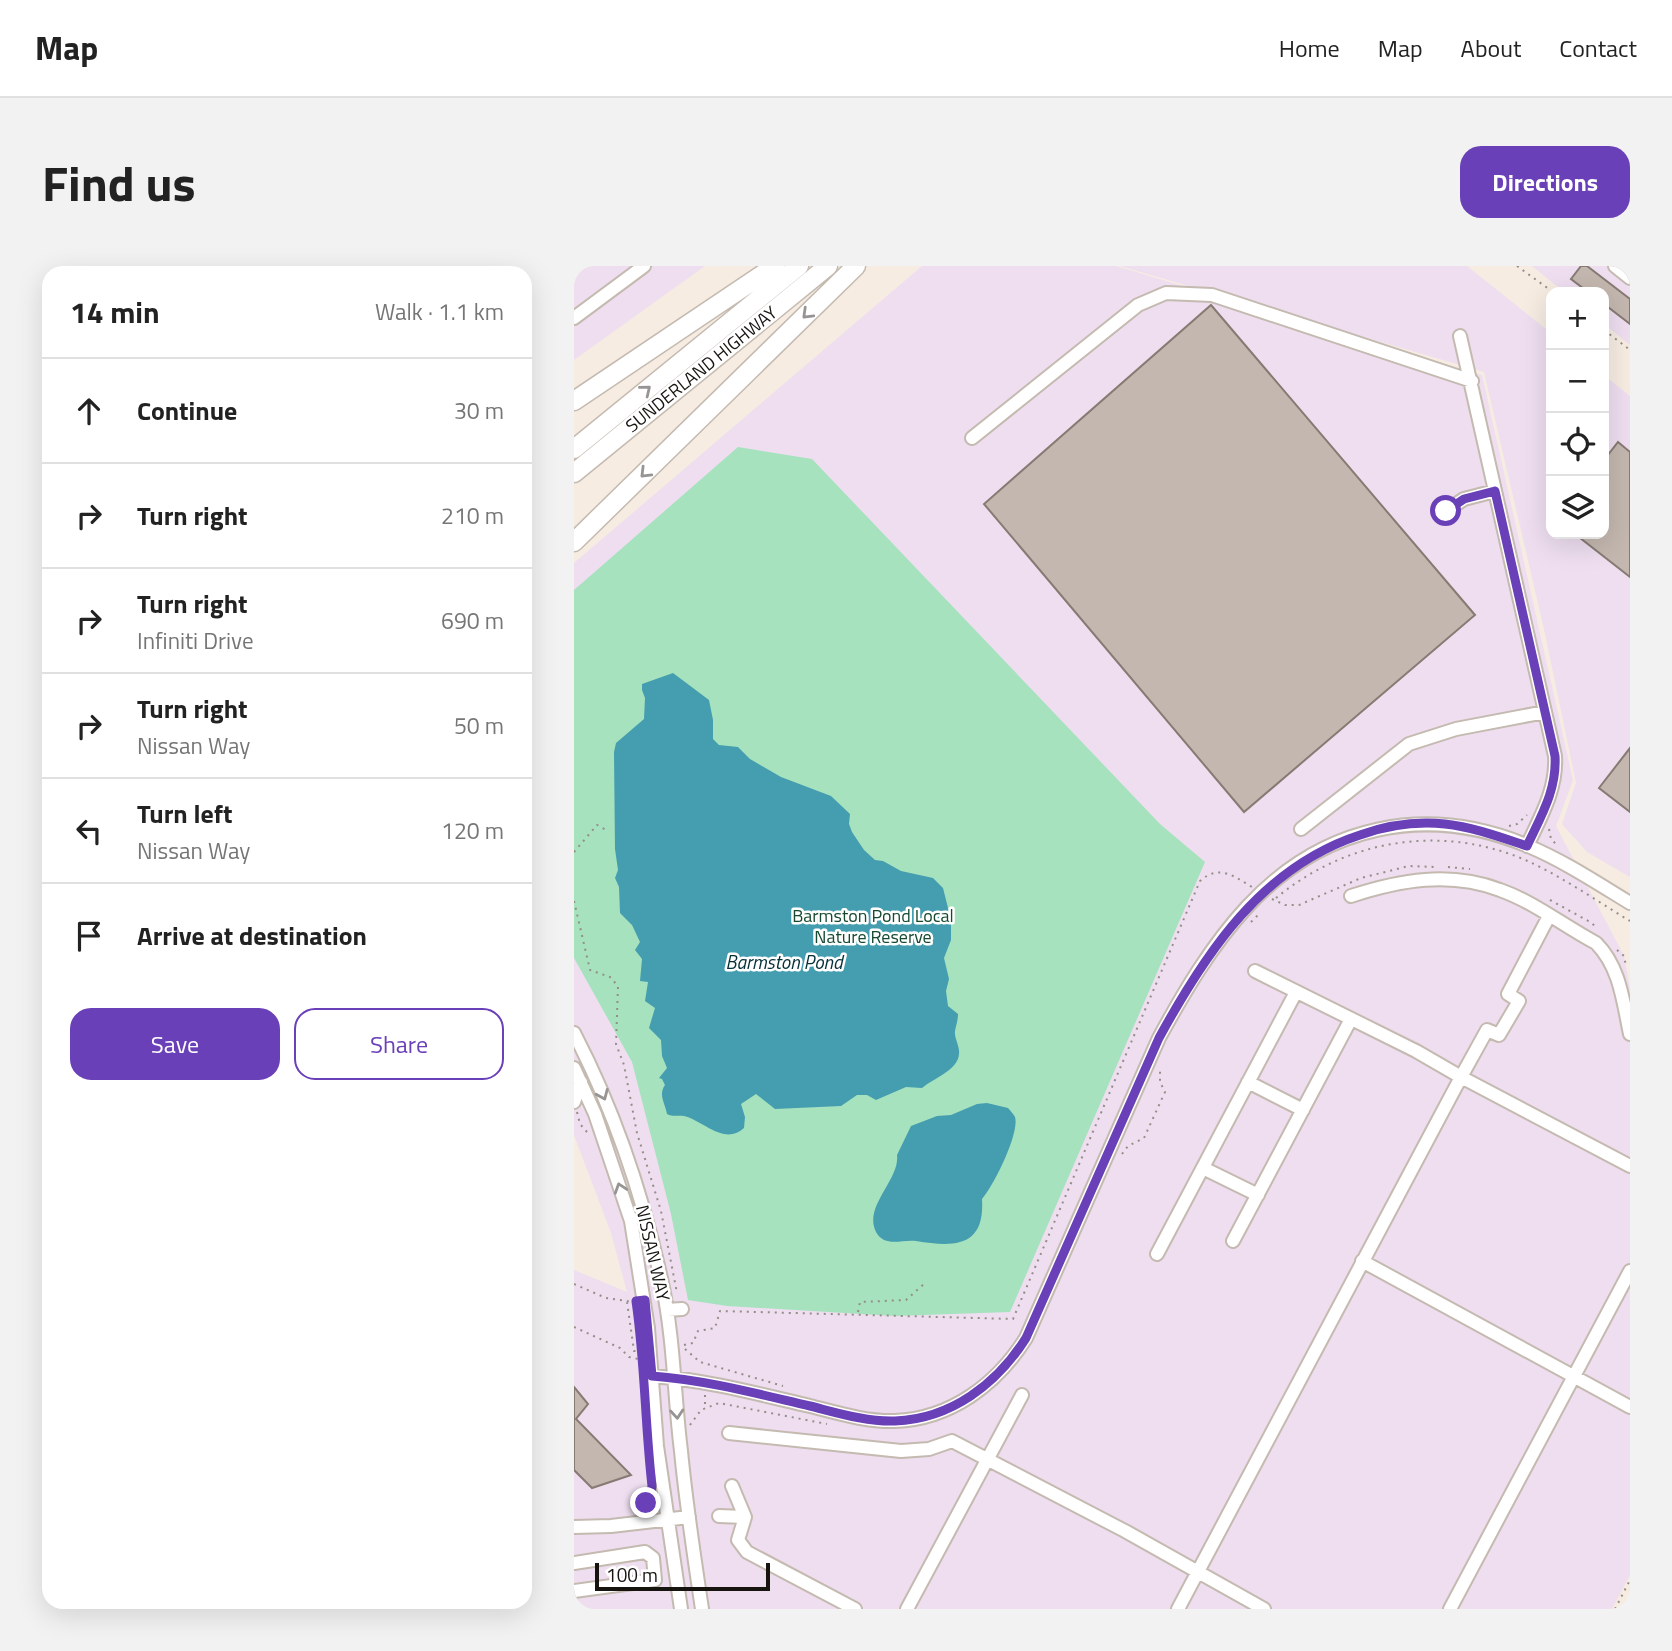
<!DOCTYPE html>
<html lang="en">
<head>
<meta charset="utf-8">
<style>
	:root { --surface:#fff; --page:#f2f2f2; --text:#222; --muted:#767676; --line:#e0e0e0; --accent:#6a40b8 }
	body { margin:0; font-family:"Titillium Web",sans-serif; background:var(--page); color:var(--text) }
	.controls { position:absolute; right:21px; top:21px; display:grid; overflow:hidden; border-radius:14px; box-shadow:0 7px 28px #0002 }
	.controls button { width:63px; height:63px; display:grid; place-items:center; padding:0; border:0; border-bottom:2px solid var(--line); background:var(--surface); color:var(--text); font:35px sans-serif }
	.scale { position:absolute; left:21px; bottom:18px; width:175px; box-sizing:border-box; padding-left:7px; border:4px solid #171410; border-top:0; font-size:19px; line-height:24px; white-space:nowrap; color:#171410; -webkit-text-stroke:5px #fff; paint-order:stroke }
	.stop { position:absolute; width:21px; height:21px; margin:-16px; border:5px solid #6a40b8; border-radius:50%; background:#fff }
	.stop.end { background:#6a40b8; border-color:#fff; box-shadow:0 2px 7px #0008 }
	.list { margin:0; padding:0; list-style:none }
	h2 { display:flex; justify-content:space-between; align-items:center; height:91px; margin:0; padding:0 28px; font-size:30px }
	h2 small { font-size:23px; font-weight:400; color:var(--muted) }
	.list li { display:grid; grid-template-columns:46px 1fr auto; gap:21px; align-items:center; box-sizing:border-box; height:105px; padding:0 28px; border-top:2px solid var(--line) }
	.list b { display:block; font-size:26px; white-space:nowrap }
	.list p { margin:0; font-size:23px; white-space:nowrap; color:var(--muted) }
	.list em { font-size:23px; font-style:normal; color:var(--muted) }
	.actions { display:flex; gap:14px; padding:21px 28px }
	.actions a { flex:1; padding:16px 0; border:2px solid var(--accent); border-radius:21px; text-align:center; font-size:24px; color:var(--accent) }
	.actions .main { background:var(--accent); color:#fff }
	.icon { flex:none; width:38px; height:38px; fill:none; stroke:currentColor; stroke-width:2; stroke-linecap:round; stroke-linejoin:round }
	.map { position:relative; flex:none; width:1056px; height:1343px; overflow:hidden; border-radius:21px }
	header { display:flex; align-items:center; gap:42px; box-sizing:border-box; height:98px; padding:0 35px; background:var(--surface); border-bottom:2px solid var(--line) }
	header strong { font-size:33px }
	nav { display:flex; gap:38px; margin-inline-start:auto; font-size:24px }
	.intro { display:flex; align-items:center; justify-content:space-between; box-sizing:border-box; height:168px; padding:0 42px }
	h1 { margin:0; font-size:49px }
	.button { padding:18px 32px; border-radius:21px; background:var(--accent); color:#fff; font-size:24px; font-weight:700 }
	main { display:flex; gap:42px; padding:0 42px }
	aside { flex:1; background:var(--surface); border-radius:21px; box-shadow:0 7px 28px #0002 }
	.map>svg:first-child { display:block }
	.industrial { fill:#eedef0 }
	.green { fill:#a6e2be }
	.water { fill:#459db0 }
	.building { fill:#c3b7af; stroke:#867b73; stroke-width:2 }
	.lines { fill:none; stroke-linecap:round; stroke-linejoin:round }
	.minor-casing { stroke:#c4bab0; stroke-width:16 }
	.highway-casing { stroke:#c4bab0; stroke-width:21 }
	.path { stroke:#958e87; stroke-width:2; stroke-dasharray:2 5; stroke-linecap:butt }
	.minor { stroke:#fff; stroke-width:12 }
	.highway { stroke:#fff; stroke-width:18 }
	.oneway { stroke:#979593 }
	.route { stroke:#6a40b8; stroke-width:9 }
	.labels { text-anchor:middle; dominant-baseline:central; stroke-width:5; stroke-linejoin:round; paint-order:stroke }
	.street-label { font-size:18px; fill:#171410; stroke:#fff }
	.park-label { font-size:18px; fill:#164a30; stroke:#fff }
	.water-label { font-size:19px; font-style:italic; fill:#053039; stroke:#fff }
</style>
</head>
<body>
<header>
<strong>Map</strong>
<nav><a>Home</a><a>Map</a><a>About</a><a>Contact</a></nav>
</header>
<div class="intro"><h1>Find us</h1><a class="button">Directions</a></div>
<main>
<aside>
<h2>14 min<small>Walk · 1.1 km</small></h2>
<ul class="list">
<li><svg class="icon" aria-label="ahead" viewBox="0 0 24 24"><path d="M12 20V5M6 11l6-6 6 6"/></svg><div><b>Continue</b></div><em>30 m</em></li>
<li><svg class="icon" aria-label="right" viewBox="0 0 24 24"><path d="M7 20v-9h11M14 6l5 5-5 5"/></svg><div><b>Turn right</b></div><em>210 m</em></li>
<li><svg class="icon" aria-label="right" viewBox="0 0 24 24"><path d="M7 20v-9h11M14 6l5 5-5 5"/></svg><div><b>Turn right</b><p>Infiniti Drive</p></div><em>690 m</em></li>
<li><svg class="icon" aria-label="right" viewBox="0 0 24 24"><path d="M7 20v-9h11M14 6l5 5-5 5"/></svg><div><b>Turn right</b><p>Nissan Way</p></div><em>50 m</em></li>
<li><svg class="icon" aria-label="left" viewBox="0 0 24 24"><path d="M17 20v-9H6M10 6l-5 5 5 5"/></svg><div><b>Turn left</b><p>Nissan Way</p></div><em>120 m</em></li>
<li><svg class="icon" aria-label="arrive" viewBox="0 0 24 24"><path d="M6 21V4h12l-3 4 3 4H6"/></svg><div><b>Arrive at destination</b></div></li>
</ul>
<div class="actions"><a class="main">Save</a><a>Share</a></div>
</aside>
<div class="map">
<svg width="1056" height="1343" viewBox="0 0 1056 1343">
	<rect width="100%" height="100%" fill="#f6ece2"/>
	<path class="industrial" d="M0,0h131l-131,94z
		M348,0h194l366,109 91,405 -17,46 68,130 6,33v586l-18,34h-1038v-339l53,22 -16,-59 -37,-98v-572z
		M546,0h347l84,67v201h53v-159l26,21v481l-43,-25 -25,-28 14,-41 -32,-154 -60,-257z
		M958,0h98v79l-26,-21v-32h-40z"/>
	<path class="green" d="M164,181l74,12 348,365 45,38 -195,450 -115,4 -168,-10 -39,-6 -17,-86 -39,-152 -58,-104v-368z"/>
	<path class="water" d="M99,407l36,27 4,20v19l6,6 19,2 12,12 31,18 50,19 19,18 -1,10 3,8 12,18 11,10 8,1 18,10 32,7 10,10 8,32v20l-7,18 5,21 -3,12 2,15 10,8c0,7 -2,11 -3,17 -1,7 5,15 4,23 -1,16 -25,24 -37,34l-16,-1 -30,13 -9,-5h-10l-16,11 -66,3 -19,-15 -15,10 4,13 -1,11c-20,18 -40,-7 -60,-12 -7,-1 -11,1 -17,-2 -2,-11 -9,-19 -2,-29l-3,-6 -3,-1 8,-10 -5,-12 -1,-16 -12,-12 6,-20 -10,-7 3,-19 -8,-1 2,-22 -7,-9 5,-8 -8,-17 -12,-12 -1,-26 -4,-9 3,-8 -3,-21 -1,-97 2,-9 28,-24 1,-21 -3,-8v-6z
		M413,837l21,5c2,2 6,7 7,9 5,16 -22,70 -33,82 3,49 -28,48 -66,42 -14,-2 -31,7 -40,-9 -13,-26 24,-52 21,-77l14,-29 26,-10 14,-1 26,-11z"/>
	<path class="building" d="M1007,0h6l43,33v25l-26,-20v-12h-16l-17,-13z
		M637,39l264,310 -231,197 -260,-308z
		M1044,176l12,10v125l-55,-43h29v-74z
		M1056,482v64l-31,-24z
		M0,1121l14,17 -12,15 55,56 -39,13 -18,-18z"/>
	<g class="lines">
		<g class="minor-casing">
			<path id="minor" d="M1041,0l15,12
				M0,52l70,-52
				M886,70l95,420c2,33 -14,60 -28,90
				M398,172l166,-133 28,-12 46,2 260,86
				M872,245l18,-12 31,-8
				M727,563l108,-85 47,-15 89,-17
				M777,630c49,-16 99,-25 149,-6 34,12 64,36 96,53 24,24 27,58 34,91
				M681,705l161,80 45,26 169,89
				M0,767c41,79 69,163 88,250 12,55 12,112 19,168 5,53 13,105 21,158
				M0,802l21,46 36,107 17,107 9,118 24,163
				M674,816l55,28
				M0,836l7,-20
				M629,902l55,27
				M659,975l118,-222
				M583,988l139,-262
				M788,995l268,146
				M93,1044l15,-1
				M78,1110c54,4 106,18 158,30 28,7 57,16 85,15 56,-2 102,-37 131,-83l133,-300c25,-46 52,-92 88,-131 76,-82 179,-104 281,-61 36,15 69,37 102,57
				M155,1167l172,18 28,-2 23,-8 173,90 139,78
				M158,1220l13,31
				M145,1250l26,1 -7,23 9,12 108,57
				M0,1261l37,-1 78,-9
				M0,1297l71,-11 8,6 2,22 -81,11
				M333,1343l115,-214
				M604,1343l283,-532 26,-47 12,5 20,-34 -11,-7 41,-78
				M876,1343l180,-338"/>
		</g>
		<g class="highway-casing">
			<path id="highway" d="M0,135l201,-135
				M0,183l225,-183
				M0,207l254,-207
				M0,276l282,-276"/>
		</g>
		<path class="path" d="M943,0l36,26
			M1030,64l26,20
			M935,560l8,-2 10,-9
			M975,563l2,10 6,6
			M0,586l23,-27 9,5
			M874,601l22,2
			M702,632c70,-58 163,-74 247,-39 37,16 72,41 107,62
			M698,633l13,6h14l62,-27 48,-12 27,1
			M976,634l42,23 4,5
			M0,635l16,69 20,7 8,9 -2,58 8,21 13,68 24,78 16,82
			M677,656l8,-8
			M1043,684l7,6 2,10
			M3,846l3,12 7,8
			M548,888l6,-8 16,-8 21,-46 -5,-10v-13
			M0,1018l32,14 27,4
			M53,1036l7,49h3
			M284,1046l2,-10 46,-2 19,-17
			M0,1061l46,21 9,9 9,2
			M110,1079l9,-2 5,-12 17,-3 5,-17 293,8 187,-438c19,-17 34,-5 52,6
			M111,1083l15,13 83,24
			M131,1129v11
			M116,1159l11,-15 18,-7 108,21
			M60,1243l12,-6 5,-11
			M1041,1343l15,-29"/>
		<use href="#minor" class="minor"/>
		<use href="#highway" class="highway"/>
	</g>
	<defs><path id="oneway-chevron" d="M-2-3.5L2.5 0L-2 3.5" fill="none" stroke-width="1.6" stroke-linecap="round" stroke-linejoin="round" transform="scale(1.75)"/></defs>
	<g class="oneway">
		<use href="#oneway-chevron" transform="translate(233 48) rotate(136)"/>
		<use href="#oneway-chevron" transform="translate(72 124) rotate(-39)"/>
		<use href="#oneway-chevron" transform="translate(71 207) rotate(135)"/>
		<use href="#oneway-chevron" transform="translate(29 829) rotate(67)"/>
		<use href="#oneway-chevron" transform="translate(46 922) rotate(-108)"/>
		<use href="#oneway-chevron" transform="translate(103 1148) rotate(85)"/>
	</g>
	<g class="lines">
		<path class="route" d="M72,1237l5,-11 1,-6c-7,-61 -7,-123 -16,-185l9,-1 7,76c54,4 106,18 158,30 28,7 57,16 85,15 56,-2 102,-37 131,-83l133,-300c47,-86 103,-171 201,-203 28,-10 55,-14 85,-11 28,3 55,13 82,22 14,-30 30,-56 28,-90l-60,-265 -31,8 -18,12"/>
	</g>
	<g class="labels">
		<g class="street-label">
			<text transform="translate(127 103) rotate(-39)">SUNDERLAND HIGHWAY</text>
			<text transform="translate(79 987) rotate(77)">NISSAN WAY</text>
		</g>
		<g class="park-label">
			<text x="299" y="649">Barmston Pond Local<tspan x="299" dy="21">Nature Reserve</tspan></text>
		</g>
		<g class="water-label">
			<text x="210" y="695">Barmston Pond</text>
		</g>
	</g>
</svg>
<div class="controls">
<button>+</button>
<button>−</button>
<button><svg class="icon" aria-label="locate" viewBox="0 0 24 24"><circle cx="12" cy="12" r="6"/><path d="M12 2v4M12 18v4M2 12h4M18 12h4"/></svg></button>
<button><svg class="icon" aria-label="layers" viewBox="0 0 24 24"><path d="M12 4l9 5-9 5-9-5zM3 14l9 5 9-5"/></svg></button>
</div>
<div class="scale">100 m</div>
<div class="stop" style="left:872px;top:245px"></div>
<div class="stop end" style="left:72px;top:1237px"></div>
</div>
</main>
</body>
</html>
